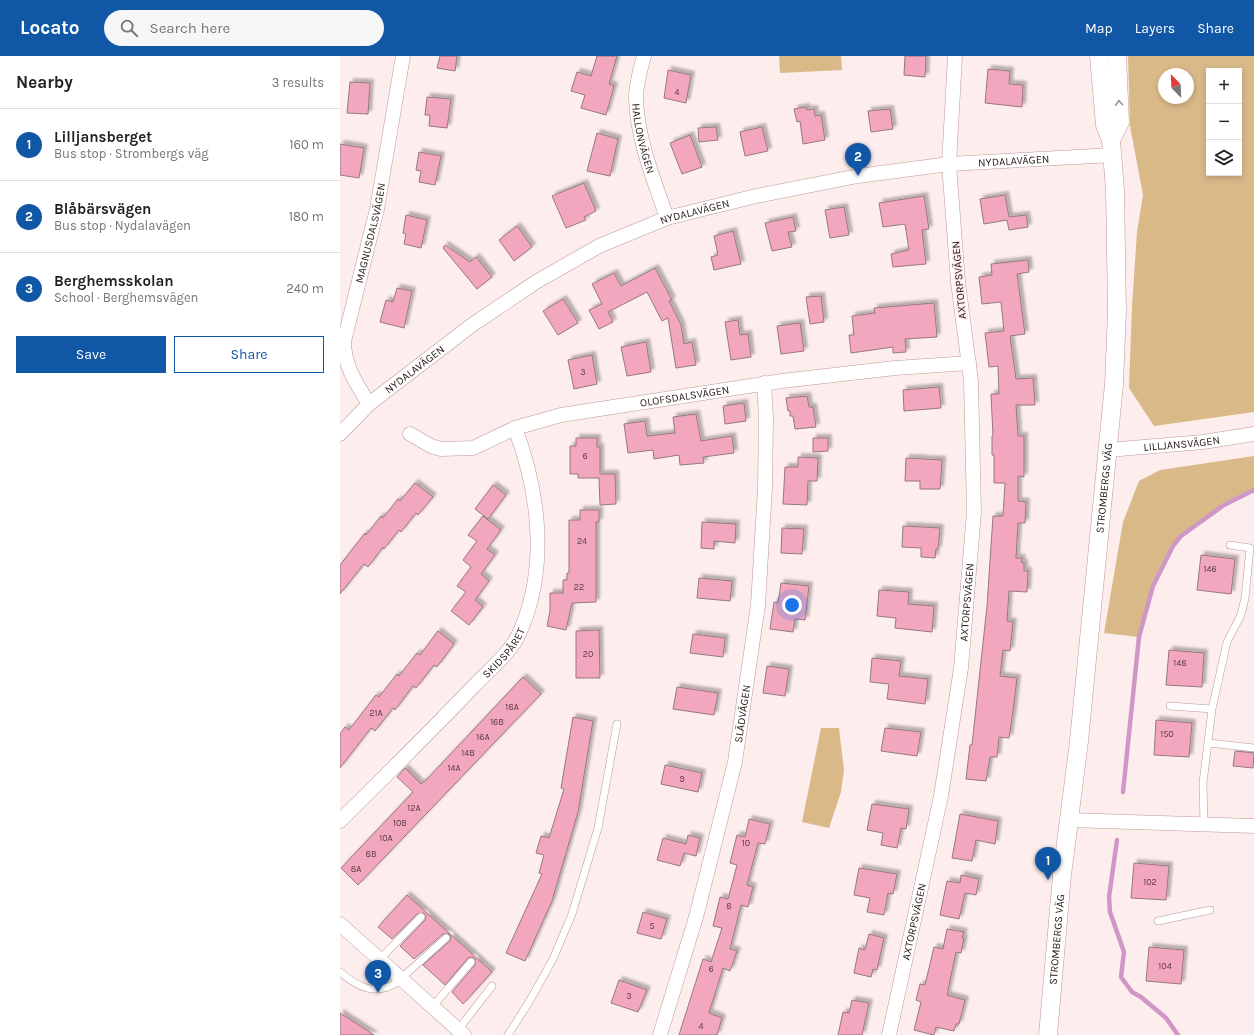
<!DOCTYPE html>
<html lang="en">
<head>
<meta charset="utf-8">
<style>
	:root { --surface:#fff; --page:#f6f6f6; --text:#202124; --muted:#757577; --line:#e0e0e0; --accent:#1057a6 }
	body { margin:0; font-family:Karla,sans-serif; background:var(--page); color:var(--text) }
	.controls { position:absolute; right:12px; top:12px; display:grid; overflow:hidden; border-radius:0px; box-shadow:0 2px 6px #0003 }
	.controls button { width:36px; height:36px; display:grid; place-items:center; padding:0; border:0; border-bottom:1px solid var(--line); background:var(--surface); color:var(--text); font:20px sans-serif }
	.compass { position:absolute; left:818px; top:12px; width:36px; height:36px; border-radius:50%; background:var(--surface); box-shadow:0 2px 6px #0003; rotate:336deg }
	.you { position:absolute; left:452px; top:549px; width:14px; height:14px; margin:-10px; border:3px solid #fff; border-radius:50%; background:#1a73e8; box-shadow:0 0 0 6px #1a73e833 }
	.badge { display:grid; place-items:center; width:26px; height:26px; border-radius:50%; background:var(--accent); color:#fff; font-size:13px; font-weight:700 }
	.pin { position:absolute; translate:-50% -33px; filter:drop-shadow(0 1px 2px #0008) }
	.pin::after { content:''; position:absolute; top:21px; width:14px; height:12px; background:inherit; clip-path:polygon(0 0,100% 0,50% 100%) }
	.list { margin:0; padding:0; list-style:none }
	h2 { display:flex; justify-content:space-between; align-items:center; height:52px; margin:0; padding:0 16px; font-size:17px }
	h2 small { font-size:13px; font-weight:400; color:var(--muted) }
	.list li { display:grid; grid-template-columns:26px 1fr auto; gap:12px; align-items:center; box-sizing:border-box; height:72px; padding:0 16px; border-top:1px solid var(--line) }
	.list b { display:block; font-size:15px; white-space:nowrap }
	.list p { margin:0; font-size:13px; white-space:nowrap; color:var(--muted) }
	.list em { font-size:13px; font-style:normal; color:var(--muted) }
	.actions { display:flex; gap:8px; padding:12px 16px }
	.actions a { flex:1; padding:9px 0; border:1px solid var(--accent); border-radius:0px; text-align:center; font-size:14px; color:var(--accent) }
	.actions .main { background:var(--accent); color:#fff }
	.icon { flex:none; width:22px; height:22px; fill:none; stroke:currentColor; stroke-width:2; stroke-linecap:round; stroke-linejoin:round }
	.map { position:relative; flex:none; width:914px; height:979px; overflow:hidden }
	header { display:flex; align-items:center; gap:24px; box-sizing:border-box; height:56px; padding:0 20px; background:var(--accent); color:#fff }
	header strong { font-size:19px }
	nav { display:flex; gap:22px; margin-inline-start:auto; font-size:14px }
	.search { width:280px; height:36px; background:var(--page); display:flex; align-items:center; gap:10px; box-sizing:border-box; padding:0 14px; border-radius:22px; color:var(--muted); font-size:15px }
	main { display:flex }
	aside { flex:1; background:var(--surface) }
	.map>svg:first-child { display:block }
	.green { fill:#dab989; fill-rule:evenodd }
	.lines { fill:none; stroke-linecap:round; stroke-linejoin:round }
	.stream { stroke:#d096c6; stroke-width:4.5 }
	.building { fill:#f3a7bf; stroke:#977780; filter:url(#shadow) }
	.service-casing { stroke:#bc9996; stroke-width:8 }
	.minor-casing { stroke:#bc9996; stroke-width:15 }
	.tertiary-casing { stroke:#bc9996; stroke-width:19 }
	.service { stroke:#fff; stroke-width:7 }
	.minor { stroke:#fff; stroke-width:14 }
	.tertiary { stroke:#fff; stroke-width:18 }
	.oneway { stroke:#9e9898 }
	.labels { text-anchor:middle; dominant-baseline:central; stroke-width:3; stroke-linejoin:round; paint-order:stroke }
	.number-label { font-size:9px; fill:#5b3d42 }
	.street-label { font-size:11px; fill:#281a19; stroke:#fdedec }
</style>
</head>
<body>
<header>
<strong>Locato</strong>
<div class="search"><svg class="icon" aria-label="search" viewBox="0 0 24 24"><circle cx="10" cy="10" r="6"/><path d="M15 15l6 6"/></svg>Search here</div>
<nav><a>Map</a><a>Layers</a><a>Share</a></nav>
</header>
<main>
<aside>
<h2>Nearby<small>3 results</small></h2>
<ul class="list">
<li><span class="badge">1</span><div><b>Lilljansberget</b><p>Bus stop · Strombergs väg</p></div><em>160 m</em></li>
<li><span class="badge">2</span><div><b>Blåbärsvägen</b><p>Bus stop · Nydalavägen</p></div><em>180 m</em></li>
<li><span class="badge">3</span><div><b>Berghemsskolan</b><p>School · Berghemsvägen</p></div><em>240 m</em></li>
</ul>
<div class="actions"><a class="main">Save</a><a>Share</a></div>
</aside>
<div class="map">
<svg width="914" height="979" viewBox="0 0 914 979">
	<defs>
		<filter id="shadow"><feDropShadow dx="3.5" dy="-3.5" stdDeviation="1" flood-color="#0004"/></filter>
	</defs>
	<rect width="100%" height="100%" fill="#fdedec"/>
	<path class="green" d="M439,0h62l1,14 -62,3z
		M788,0h126v356l-100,14 -25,-38 3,-82 5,-74 6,-37 -13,-69zM869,15h30v102h-30zM824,18h24v24h-24z
		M914,400v34l-30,15 -32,22 -19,19 -20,40 -14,51 -35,-4 19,-111 16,-41 21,-11z
		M481,672h18l5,42 -3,22 -12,36 -27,-6z"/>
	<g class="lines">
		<path class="stream" d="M783,736l16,-155 14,-51 20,-40 8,-10 43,-31 30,-15
			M777,784l-8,57 1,15 14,40 -3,25 11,15 9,5 25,21 12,17"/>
	</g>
	<path class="building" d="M100,0h17l-2,15 -18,-3z
		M257,0h20l-8,28 5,2 -8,29 -25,-7 4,-13 -14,-4 6,-19 14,4z
		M565,0h21l-1,21 -21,-2z
		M648,13l22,2 -1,13 14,1 -1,22 -37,-4z
		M328,14l23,5 -5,28 -22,-5z
		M10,26l20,1 -2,31 -21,-1z
		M87,41l24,2 -4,29 -18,-2 1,-11h-5z
		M466,51l1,3 7,-1 1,7 6,-1 4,25 -22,4 -3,-23 -3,1 -3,-13z
		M550,53l3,20 -22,3 -3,-21z
		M376,71l2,13 -19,2 -1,-14z
		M422,71l6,24 -23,5 -5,-24z
		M257,77l21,6 -8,37 -23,-5z
		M350,79l12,32 -20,7 -12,-31z
		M0,88l24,4 -5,30 -19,-3z
		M79,96l22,4 -6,29 -16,-3 2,-11 -5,-1z
		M244,127l12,28 -12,6 2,3 -20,8 -14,-32z
		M665,139l4,22 17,-2 2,12 -19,3 -2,-10 -23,4 -4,-25z
		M584,140l5,33 -7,1 4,34 -33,3 -2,-13 18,-4 -4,-26 -22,3 -4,-24z
		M504,151l5,28 -19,3 -5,-28z
		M66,159l21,5 -6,28 -17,-4 2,-10 -3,-1z
		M453,161l3,14 -8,1 4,15 -20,4 -7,-28z
		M177,170l15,21 -18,14 -15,-21z
		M393,175l8,33 -27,6 -3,-13 7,-2 -4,-19z
		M105,189l25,17 6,-5 16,20 -15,12 -34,-41z
		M688,204l1,12 -12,2 8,60 -15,2 6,43 17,-1 2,27h-19l2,31h6v41l-6,-1v25l8,1 -1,21h-7l-2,35h6l-1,4 3,1v8h4l-1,21 -18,-1 -2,30 6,1 -3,29 -7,-1 -3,26 17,2 -4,33 -4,27 -10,-1 -2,20h-7l-4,24 -20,-2 4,-34h2l15,-139 6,-90h10l2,-33h-11v-28h-2v-19h1l-2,-42h8l-1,-28 -9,1 -4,-34 19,-2 -3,-29 -19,2 -3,-27 13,-2 -1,-11z
		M315,212l17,32 -3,1 12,24 3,19 8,-2 4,23 -20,3 -8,-50 -6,3 -15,-29 -39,20 5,10 -14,7 -10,-19 13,-6 -10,-20 22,-11 7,13z
		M57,232l15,3 -8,37 -24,-6 6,-22 7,2z
		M481,240l3,26 -14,2 -4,-27z
		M223,243l15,24 -20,12 -15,-24z
		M594,247l3,34 -32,2 1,13 -13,1v-6l-42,6 -2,-18h5l-2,-19 23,-3 -1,-5z
		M398,264l2,15 8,-1 3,23 -20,3 -6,-38z
		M460,267l4,28 -23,3 -4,-28z
		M306,286l5,30 -24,4 -6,-29z
		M252,299l5,29 -23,5 -6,-29z
		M599,331l2,21 -37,3 -1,-21z
		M467,340l2,11h4l3,20 -21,2 -2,-13h-3v-5h-2l-2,-13z
		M404,347l2,18 -21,3 -2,-18z
		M356,358l5,27 31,-5 2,17 -31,4 1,6 -24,2 -1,-10 -25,4 -1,-9 -25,3 -4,-29 21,-3 2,15 28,-3 -2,-16z
		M236,382h21v9h3v27h15l1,30 -16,1 -1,-27h-21v-4h-8v-28h6z
		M473,382h15v13l-15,1z
		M458,401l20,1 -1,23h-9l-1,24 -24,-1 2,-37h13z
		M566,402l36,2 -2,29h-20v-8h-15z
		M75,427l18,14 -15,18 -2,-2 -15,19 -2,-2 -15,19 -1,-2 -15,20 -4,-3 -24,30v-29l25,-32 1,2 15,-19 2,2 15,-19 2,2z
		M153,429l13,10 -18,24 -13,-10z
		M240,454h19v12h-3v80l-24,1 -6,27 -19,-4 3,-15v-18h13v-13h4v-7h2v-53h11z
		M143,460l18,14 -14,19 8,6 -14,19 8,7 -14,19 8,7 -14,18 -18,-14 15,-19 -9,-6 14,-19 -8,-7 14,-19 -9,-6z
		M362,466l34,2 -1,19 -21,-2v8l-13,-1z
		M563,470l37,2 -2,21h-2l-1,9 -14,-1v-9l-19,-1z
		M442,472l22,1 -2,25 -21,-1z
		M861,499l34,4 -4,35 -34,-4z
		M359,522l33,3 -2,20 -33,-3z
		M441,527l28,3 -4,34 -10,-1 -2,13 -23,-3 4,-27 4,1z
		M539,534l30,2 -1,12 26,2 -2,26 -37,-4 1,-10 -19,-2z
		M259,574l1,48h-24v-47z
		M98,575l16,13 -17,23 -3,-2 -18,23 -3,-2 -18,24 -2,-2 -18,23 -4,-3 -31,40v-34l5,-7 4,3 27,-35 3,2 18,-23 2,2 18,-23 3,2z
		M353,578l32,4 -2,19 -33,-4z
		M829,594l35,3 -2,34 -36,-2z
		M532,602l29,3 -2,15 29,3 -3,25 -38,-5 2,-15 -19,-2z
		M427,610l22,3 -4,27 -22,-3z
		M183,621l18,17 -183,191 -17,-17 72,-76 -16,-15 8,-9 16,16 6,-5z
		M337,631l41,6 -4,22 -41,-6z
		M233,661l20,4 -15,91 -26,89 -27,60 -19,-8 36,-79 -3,-1 5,-18 -8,-2 5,-17 8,2 15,-49 -3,-1z
		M816,664l36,3 -3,34 -35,-2z
		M545,672l36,4 -4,24 -36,-5z
		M895,695l19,2 -1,15 -20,-2z
		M325,709l37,8 -4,19 -37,-8z
		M532,748l37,5 -3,20 -5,-1 -4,20 -16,-3 2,-12 -16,-3z
		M620,758l38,7 -3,23 -19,-4 -4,21 -20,-3z
		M409,763l21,5 -5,20 -7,-1 -11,42 6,2 -5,20 -7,-2 -11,44 7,2 -7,20 -7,-3 -14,45 13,5 -5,17h-38l24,-76 8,3 11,-34 -9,-2 7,-29 8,2 9,-34 -7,-2 7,-28 8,2z
		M348,779l12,3 -4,18 -12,-3 -4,13 -23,-6 6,-22 23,6z
		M794,807l35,3 -3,34 -35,-2z
		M519,812l38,6 -4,20 -5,-1 -4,22 -17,-3 3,-14 -16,-3z
		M621,819l18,4 -3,16 -11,-2 -6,26 -19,-4 7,-34 13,2z
		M67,839l85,77 -29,32 -11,-12 23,-27v-6l-3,-2 -4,1 -23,27 -22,-20 27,-24 1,-4 -2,-3h-6l-29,25 -14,-13 25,-26 1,-4 -2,-3 -7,1 -25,25 -14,-12z
		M303,856l24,7 -6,20 -24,-6z
		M607,873l17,3 -2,6h2l-3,15 -5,-1 -9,43 18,5 -6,24h-3l-2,7 -18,-4 -2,8 -20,-5 7,-28 -5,-2 4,-16 5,1 9,-38 9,2z
		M529,878l15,4 -7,32 -4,-1 -2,8 -17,-4 5,-25 6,2z
		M809,891l35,3 -3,34 -35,-3z
		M279,924l28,10 -9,22 -27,-9z
		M512,944l17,3 -7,32h-24l5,-23 6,1z
		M0,957l34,22h-34z"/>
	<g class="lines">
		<g class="service-casing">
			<path id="service" d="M830,650l42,3
				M869,687l45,5
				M864,769l-1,-42 9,-74 15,-67 14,-27 4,-17 5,-50 -20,-3
				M818,865l52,-11
				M39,904l42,-43
				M0,916c18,15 34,24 56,11l50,-45
				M92,951l39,-45
				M118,974l34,-44
				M168,979l21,-33 24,-43 19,-45 26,-86 19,-104"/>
		</g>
		<g class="minor-casing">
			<g id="minor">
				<path id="s1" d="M304,0c-4,14 -8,28 -8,42 1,41 18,82 31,120"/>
				<path id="s2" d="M29,348c-13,-21 -25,-38 -25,-63l33,-132 26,-153"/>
				<path id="s3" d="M0,378l29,-30 103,-79 64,-43 63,-36 68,-28 89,-22 102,-20 91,-12 164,-9"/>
				<path id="s4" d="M70,378l21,12 10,3 32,-1 42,-20 46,-13 221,-34 113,-13 74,-5"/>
				<path id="s5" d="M768,394l95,-8 51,-8"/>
				<path d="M729,764l185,6"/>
				<path id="s6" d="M0,765c44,-44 89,-88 132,-133 14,-15 36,-33 45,-50 32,-65 23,-144 -2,-210"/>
				<path d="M0,868l124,111"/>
				<path id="s7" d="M320,979l36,-118 39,-155 23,-157 7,-117 1,-71 -2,-34"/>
				<path id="s8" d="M549,979l52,-239 20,-128 13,-156 -3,-131 -13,-99 -9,-118 6,-108"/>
			</g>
		</g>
		<g class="tertiary-casing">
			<g id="tertiary">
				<path d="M771,84l9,-18 -3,-66"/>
				<path id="s9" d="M708,979l14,-160 17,-134 35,-357 3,-73 -2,-121 -4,-50 -6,-15 -6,-69"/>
			</g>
		</g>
		<use href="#service" class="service"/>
		<use href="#minor" class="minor"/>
		<use href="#tertiary" class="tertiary"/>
	</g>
	<defs><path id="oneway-chevron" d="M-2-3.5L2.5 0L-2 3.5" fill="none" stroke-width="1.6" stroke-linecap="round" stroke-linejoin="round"/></defs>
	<use class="oneway" href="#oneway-chevron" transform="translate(779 47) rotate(-93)"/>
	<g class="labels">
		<g class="number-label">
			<text x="337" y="36">4</text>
			<text x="243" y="316">3</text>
			<text x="245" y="400">6</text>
			<text x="242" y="485">24</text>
			<text x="870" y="513">146</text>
			<text x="239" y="531">22</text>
			<text x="248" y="598">20</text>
			<text x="840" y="607">148</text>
			<text x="172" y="651">18A</text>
			<text x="36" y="657">21A</text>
			<text x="157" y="666">16B</text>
			<text x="827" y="678">150</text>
			<text x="143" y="681">16A</text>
			<text x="128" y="697">14B</text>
			<text x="114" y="712">14A</text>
			<text x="342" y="723">9</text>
			<text x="74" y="752">12A</text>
			<text x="60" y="767">10B</text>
			<text x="46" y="782">10A</text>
			<text x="406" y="787">10</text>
			<text x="31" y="798">8B</text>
			<text x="16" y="813">8A</text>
			<text x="810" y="826">102</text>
			<text x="389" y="850">8</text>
			<text x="312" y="870">5</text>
			<text x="825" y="910">104</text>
			<text x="371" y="913">6</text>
			<text x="289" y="940">3</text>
			<text x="361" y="970">4</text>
		</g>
		<g class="street-label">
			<text stroke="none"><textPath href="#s1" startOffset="84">HALLONVÄGEN</textPath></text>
			<text stroke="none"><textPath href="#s3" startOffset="747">NYDALAVÄGEN</textPath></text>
			<text stroke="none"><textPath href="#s3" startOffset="423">NYDALAVÄGEN</textPath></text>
			<text stroke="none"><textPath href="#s2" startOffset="180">MAGNUSDALSVÄGEN</textPath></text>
			<text transform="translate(619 224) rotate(-95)">AXTORPSVÄGEN</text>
			<text stroke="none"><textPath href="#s3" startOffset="99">NYDALAVÄGEN</textPath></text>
			<text stroke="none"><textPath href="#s4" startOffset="286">OLOFSDALSVÄGEN</textPath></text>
			<text stroke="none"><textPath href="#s5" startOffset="74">LILLJANSVÄGEN</textPath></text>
			<text stroke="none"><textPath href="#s9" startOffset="550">STROMBERGS VÄG</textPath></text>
			<text stroke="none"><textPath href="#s8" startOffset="440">AXTORPSVÄGEN</textPath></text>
			<text stroke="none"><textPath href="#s6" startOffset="235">SKIDSPÅRET</textPath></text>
			<text stroke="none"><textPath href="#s7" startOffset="332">SLÄDVÄGEN</textPath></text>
			<text stroke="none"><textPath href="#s8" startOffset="116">AXTORPSVÄGEN</textPath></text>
			<text stroke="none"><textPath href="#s9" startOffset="96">STROMBERGS VÄG</textPath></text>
		</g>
	</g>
</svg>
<div class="controls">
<button>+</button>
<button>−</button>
<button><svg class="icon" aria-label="layers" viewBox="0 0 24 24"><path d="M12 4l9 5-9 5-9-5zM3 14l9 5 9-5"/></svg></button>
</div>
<svg class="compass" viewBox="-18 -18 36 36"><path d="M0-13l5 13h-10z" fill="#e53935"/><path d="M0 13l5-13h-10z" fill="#757577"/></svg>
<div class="you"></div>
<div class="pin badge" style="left:708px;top:824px">1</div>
<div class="pin badge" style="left:518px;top:120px">2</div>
<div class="pin badge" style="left:38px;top:937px">3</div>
</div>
</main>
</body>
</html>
